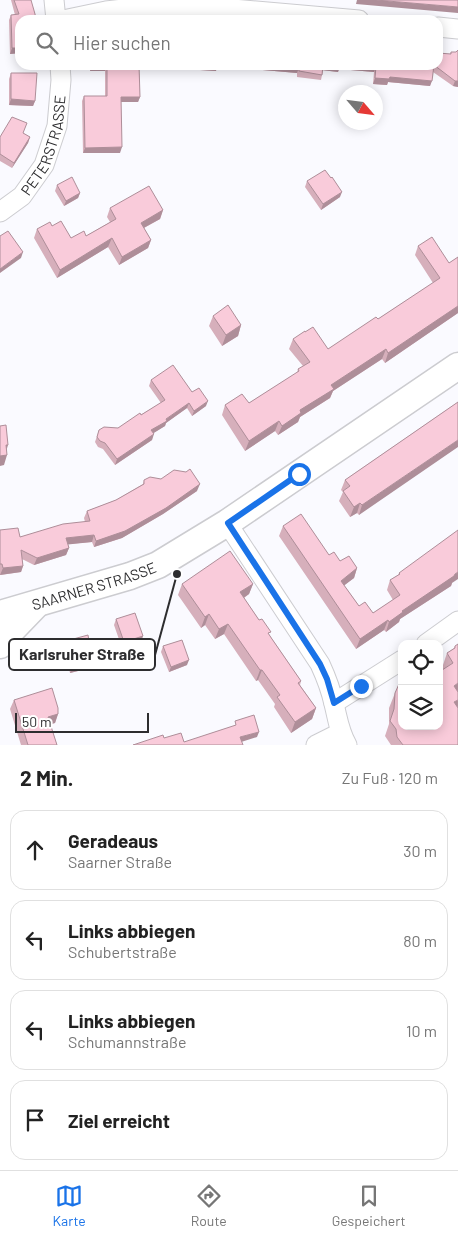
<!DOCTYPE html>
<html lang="de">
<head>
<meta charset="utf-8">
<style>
	:root { --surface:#fff; --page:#f6f6f6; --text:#222; --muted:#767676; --line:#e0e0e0; --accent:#1a73e8 }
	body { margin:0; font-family:Barlow,sans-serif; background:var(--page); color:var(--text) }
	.controls { position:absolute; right:15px; bottom:15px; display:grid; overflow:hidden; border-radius:10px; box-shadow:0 2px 12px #0003 }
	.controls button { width:45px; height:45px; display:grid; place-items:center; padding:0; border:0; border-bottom:1px solid var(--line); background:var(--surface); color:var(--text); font:25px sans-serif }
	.compass { position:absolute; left:338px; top:85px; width:45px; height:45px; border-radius:50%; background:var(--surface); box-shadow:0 2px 12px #0003; rotate:118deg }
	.scale { position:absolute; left:15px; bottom:12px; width:134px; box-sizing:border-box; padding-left:5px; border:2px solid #2d2d2f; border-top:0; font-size:14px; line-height:18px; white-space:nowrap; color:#2d2d2f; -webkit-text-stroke:4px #fff; paint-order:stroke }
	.stop { position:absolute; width:15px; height:15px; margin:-11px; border:4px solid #1a73e8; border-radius:50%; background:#fff }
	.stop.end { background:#1a73e8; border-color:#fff; box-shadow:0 1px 5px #0008 }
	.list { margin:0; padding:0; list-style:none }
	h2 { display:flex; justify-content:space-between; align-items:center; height:65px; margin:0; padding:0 20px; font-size:21px }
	h2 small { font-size:16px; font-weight:400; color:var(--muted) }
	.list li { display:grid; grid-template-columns:32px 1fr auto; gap:15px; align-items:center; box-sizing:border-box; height:80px; margin:0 10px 10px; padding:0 10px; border:1px solid var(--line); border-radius:15px }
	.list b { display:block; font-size:19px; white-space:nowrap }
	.list p { margin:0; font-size:16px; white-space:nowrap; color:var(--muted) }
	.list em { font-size:16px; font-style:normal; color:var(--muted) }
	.icon { flex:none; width:28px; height:28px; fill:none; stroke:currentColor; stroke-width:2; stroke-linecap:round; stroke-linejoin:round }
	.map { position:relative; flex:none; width:458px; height:745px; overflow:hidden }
	.search { position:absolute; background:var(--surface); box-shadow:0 2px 12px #0003; left:15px; right:15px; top:15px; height:55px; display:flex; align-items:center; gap:12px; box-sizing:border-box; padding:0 18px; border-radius:15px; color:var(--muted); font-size:19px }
	.sheet { height:425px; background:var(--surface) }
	nav { display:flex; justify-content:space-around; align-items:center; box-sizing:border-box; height:70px; border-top:1px solid var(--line); background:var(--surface); font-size:14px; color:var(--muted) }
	nav a { display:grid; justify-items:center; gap:2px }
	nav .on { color:var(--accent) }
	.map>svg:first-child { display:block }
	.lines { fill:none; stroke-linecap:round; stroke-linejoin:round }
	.street-casing { stroke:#ccccd0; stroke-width:21 }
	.secondary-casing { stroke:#ccccd0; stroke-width:29 }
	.street { stroke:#fff; stroke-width:19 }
	.secondary { stroke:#fff; stroke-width:26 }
	.wall { fill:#d6afbb }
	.shaded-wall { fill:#ae8e99 }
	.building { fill:#f9cbda; stroke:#ae8e99 }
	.route { stroke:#1a73e8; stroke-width:6 }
	.labels { text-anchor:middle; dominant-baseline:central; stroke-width:4.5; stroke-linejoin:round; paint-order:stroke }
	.street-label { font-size:15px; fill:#2d2d2f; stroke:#fff }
	.leader { fill:none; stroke:#2d2d2f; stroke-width:2 }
	.callout-dot { fill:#2d2d2f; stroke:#fff; stroke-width:2 }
	.callout { fill:#fff; stroke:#2d2d2f; stroke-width:2 }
	.callout-label { font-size:16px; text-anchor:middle; font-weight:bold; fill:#2d2d2f }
</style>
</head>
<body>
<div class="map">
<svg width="458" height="745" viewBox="0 0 458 745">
	<rect width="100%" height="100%" fill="#fafaff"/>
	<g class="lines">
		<g class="street-casing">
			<g id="street">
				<path d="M54,0l2,20"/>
				<path d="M63,20l43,-9 43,-5h49l161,14"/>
				<path d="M438,27l20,2"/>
				<path id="s1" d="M0,212l22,-16 22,-31 13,-39 4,-46 -1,-15"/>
				<path d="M227,523l93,141c6,13 11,26 14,40 4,16 5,27 13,41"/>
				<path d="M426,644l32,-23"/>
				<path d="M334,703l68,-43"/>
				<path d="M316,745l24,-12"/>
			</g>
		</g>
		<g class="secondary-casing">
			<g id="secondary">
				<path id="s2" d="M0,614l130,-38 28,-11 69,-42 231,-157"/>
				<path d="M0,645l7,-10 28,-29"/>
			</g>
		</g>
		<use href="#street" class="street"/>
		<use href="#secondary" class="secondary"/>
	</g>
	<path class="wall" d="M11,0h20l-11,53 -10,1 -1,-34 2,-5h4z
		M451,52l7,35 -5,-1 -20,-14 -3,14 -42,-4 -1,3 -14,-1 1,-12 -35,-3 -1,3 -15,-2 -2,10 -24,-3v-4l-80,-7 -1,5 -16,-1v-5h238l12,-11z
		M92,65h64l-2,5h-15l1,27 -2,5h-17l-1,51h-37l-1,-52 2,-5h21v-25h-15z
		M11,73l24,28 -2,5 -24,-1v-26z
		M23,133l7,4 -2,6 -16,25 -12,-7v-24z
		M331,178l9,19 -19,13 -16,-23 2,-6z
		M57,185l23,8 -2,5 -14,8 -9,-15z
		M110,208l53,2 -3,9 -16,9 7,12 -3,8 -29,17 -11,-18 -51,31 -23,-40 3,-9 34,9 15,-2 24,-14 -3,-5z
		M418,246l31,17 9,-6v56l-73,50 -3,-4 -49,32 -3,7 -30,19 -2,5 -20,13 -3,-4 -30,20 -23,-36 3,-10 24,-2 48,-30 1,-4 5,-3 -14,-17 4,-10 35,10 50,-30 55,-36 -18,-28z
		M213,316l28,9 -3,11 -16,10 -13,-20z
		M151,380l41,12 14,14 -14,10 -5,-8 -21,15 -1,3 -12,7 -1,7 -37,25 -12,-16 -5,-2 -3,-5 4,-12 19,-2 43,-25 -12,-17z
		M458,402l-99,113 -2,-2 -7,4 -11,-16 4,-9 -2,-2 4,-10z
		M144,480l53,11 -34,23 -41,24 -28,9 -2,-5 -24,2 1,4 -3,7 -32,10 -12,-6 1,7 -2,6 -21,3v-45l20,7 65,-15 -1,-4 3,-7 29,-11 27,-16z
		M283,526l46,29 11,6 17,7 -3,10 -10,7 15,21 14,7 20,-13 -6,-10 3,-10 8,-5 1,-2 53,10 -1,3 -51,33 -1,3 -13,10 -2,-2 -28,19 -77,-113z
		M182,584h71l-4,10 -5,4 57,83 -1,4 16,23 -4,11 -21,14 -17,-26 1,-3 -17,-24 -2,1 -32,-47 -9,5 -10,-14 -4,3 -23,-33z
		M116,619l27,17 -2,5 -19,7 -8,-23z
		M66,641h23l7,21 -2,5 -24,6 -6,-27z
		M163,646l24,19 -18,7 -8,-20z
		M455,646l3,99h-67l-6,-9 4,-12v-16l6,-15 7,33 41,-56 -1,-2 5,-15 7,-5z
		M14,700l44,14 -3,9 -5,1 7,21h-36l-11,-36z"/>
	<path class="shaded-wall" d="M357,0h19l82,7v6l-102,-9z
		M12,48h8v5l-10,1z
		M92,65h15l-2,6h-15z
		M139,65h17l-2,5h-17z
		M202,65h70l27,2 -2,6 -80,-7 -1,5 -16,-1z
		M323,65h37l16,1 -2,6 -35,-3 -1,3 -17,-2z
		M390,77l42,4 -2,5 -42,-4 -1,3 -14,-1 2,-6z
		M455,81h3v6l-5,-1z
		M121,97h19l-2,5h-19z
		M11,99l24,2 -2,5 -24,-1z
		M30,137l-2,6 -16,25 2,-5z
		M122,147l-2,6h-37l2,-5z
		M342,192l-2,5 -19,13 2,-6z
		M80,193l-2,5 -14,8 2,-5z
		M163,210l-3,9 -22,12 3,-8z
		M112,238l-4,9 -51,31 3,-8z
		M151,240l-3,8 -29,17 3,-8z
		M23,252l-2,6 -21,15v-4z
		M458,306v7l-73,50 3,-10z
		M241,325l-3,11 -16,10 4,-11z
		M386,349l-4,10 -49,32 -3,7 -30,19 -2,5 -20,13 4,-9 18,-16 31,-25z
		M208,401l-2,5 -14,10 2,-5z
		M189,403l-2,5 -21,15 -1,3 -16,10 2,-6z
		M279,421l-4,10 -30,20 4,-10z
		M154,434l-2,6 -37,25 2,-6z
		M458,440v7l-99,68 3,-10z
		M6,445h2l-3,10h2l-3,10 -4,1v-10z
		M200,484l-3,7 -34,23 -41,24 -28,9 2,-6z
		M360,503l-3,10 -7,4 4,-10z
		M94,535l-2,7 -29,3 3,-7z
		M69,548l-3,7 -32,10 3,-7z
		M23,566l-2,6 -21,3 3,-7z
		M357,568l-3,10 -17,13 4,-10z
		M458,572v7l-6,4 -1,3 -51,33 -1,3 -13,10 3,-10 13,-11z
		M253,584l-4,10 -13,9 4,-11z
		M209,614l-4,11 -4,3 4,-11z
		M388,620l-4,10 -28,19 4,-10z
		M228,624l-4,10 -9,5 4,-10z
		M143,636l-2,5 -19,7 2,-6z
		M189,660l-2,5 -18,7 2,-5z
		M96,662l-2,5 -24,6 2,-5z
		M260,670h2l-4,10 -2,1z
		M458,683v11l-4,-8z
		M458,700v8l-4,-6z
		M316,708l-4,11 -21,14 4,-11z
		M58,714l-3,9 -10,3 3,-9z
		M259,732l-2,5 -19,6 2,-6z"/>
	<path class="building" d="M14,0h17l4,14 1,6h-16v28h-8l-1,-33 8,-1z
		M376,0h82v7z
		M458,50v31h-3l-21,-16 -2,16 -42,-4 -1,2 -14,-1 1,-12 -16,-1h78v-12l13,1v-2h5z
		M93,65h46l1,32h-19l1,50 -37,1 -1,-52h23v-31z
		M272,65h51l-1,10 -23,-4v-4z
		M11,73h26l-2,28 -24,-2z
		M12,117l15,6 -4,10 7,4 -16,26 -14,-9v-17z
		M325,170l6,8 1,-1 10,15 -19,12 -16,-23z
		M72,177l8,16 -14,8 -9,-16z
		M149,186l14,24 -22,13 10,17 -29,17 -10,-19 -52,32 -23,-41 13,-7 2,4 9,-5 10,17 13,-7 2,5 30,-17 -6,-11z
		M8,231l15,21 -23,17v-33z
		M432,237l17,26 9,-6v49l-70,47 -2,-4 -55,36 3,4 -34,21 1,3 -19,13 -3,-5 -30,20 -24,-36 17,-11 7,9 50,-32 -1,-2 12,-7 -17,-23 12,-8v1l8,-5 15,22 48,-32 2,2 62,-41 -22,-32z
		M228,305l13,20 -15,10 -13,-19z
		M173,365l19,27 7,-4 9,13 -14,10 -5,-8 -23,16 1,2 -16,9 3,4 -37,25 -12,-16 -5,-2 -3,-4 2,-7 5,-3 14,1 22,-15 1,2 24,-15 -14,-20z
		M458,402v38l-96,65 -2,-2 -6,4 -11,-16 7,-5 -5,-6z
		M6,425l2,20h-2l1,10 -7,1v-30z
		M190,469l10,15 -34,24 -41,23 -29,10 -2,-6 -28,3 3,10 -32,10 -16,-8 2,16 -20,2 -1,-4h-2v-34l18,-2 2,9 43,-13 27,-3 -3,-10 29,-11 28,-16v-4l6,-3 11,2 13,-9 12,2z
		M301,514l28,41 5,-3 6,9 9,-5 8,12 -16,13 18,25 6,-4 8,11 27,-18 -10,-15 10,-6 -1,-1 59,-43v42l-3,2 -1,2 -52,35 1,1 -14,10 -1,-2 -28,19 -77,-113z
		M230,551l23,33 -13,8 19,28 3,-1 9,13 -3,1 4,6 29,42 -3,2 18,25 -21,14 -18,-25 3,-2 -18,-25h-2l-32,-46 -9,5 -10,-15 -4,3 -23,-33z
		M135,613l8,23 -19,6 -8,-23z
		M88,635l1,6 2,-1 5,22 -24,6 -6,-27z
		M182,640l7,20 -18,7 -8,-21z
		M458,644v39l-4,3 4,6v8l-4,2 4,6v37h-55l-6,-8 -1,-8 -6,-8 4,-12 1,-16 4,-9 3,-1v43h37v-54l14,-9 -6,-10 8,-5v-2z
		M52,688l6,20v6l-10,3 9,28h-29l-14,-45z
		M254,715l5,17 -19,5 3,8h-110l30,-10 1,3 17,-5 3,9 52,-17 -1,-4z"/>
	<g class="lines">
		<path class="route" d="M299,474l-71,49 92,141 7,15 7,24 27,-17"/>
	</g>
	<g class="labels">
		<g class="street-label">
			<text stroke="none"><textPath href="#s1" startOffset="84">PETERSTRASSE</textPath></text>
			<text stroke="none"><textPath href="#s2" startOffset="98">SAARNER STRASSE</textPath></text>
		</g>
	</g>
	<path class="leader" d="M177 574L155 655"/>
	<circle class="callout-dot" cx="177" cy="574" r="5"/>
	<rect class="callout" x="9" y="639" width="146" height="31" rx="5"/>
	<g class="callout-label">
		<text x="82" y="660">Karlsruher Straße</text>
	</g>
</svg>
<div class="controls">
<button><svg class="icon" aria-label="locate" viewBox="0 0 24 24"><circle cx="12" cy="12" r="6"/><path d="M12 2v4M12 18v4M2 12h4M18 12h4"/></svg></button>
<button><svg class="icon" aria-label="layers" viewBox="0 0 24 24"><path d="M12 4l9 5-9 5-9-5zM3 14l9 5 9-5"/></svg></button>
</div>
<svg class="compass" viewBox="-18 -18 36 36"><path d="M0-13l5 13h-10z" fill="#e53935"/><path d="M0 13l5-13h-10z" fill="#767676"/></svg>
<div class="scale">50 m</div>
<div class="stop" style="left:299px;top:474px"></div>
<div class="stop end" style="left:361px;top:686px"></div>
<div class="search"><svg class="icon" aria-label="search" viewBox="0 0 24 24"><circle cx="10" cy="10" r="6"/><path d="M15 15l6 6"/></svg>Hier suchen</div>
</div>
<section class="sheet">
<h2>2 Min.<small>Zu Fuß · 120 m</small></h2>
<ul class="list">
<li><svg class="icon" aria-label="ahead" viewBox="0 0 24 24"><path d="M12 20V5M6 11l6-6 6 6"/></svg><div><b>Geradeaus</b><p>Saarner Straße</p></div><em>30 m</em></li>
<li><svg class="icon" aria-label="left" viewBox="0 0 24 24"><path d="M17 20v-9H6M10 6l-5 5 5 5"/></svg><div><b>Links abbiegen</b><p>Schubertstraße</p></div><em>80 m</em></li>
<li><svg class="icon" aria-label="left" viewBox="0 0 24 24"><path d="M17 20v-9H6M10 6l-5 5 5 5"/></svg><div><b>Links abbiegen</b><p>Schumannstraße</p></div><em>10 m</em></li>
<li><svg class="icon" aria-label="arrive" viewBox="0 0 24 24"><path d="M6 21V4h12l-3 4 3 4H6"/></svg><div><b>Ziel erreicht</b></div></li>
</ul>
</section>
<nav>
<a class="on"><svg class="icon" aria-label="map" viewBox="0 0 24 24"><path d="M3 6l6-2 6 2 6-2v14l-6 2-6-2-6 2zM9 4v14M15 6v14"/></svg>Karte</a>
<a><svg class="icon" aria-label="directions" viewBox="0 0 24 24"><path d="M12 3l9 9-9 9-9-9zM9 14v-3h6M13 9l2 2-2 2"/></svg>Route</a>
<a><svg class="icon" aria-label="saved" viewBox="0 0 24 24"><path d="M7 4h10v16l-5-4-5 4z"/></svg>Gespeichert</a>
</nav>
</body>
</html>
